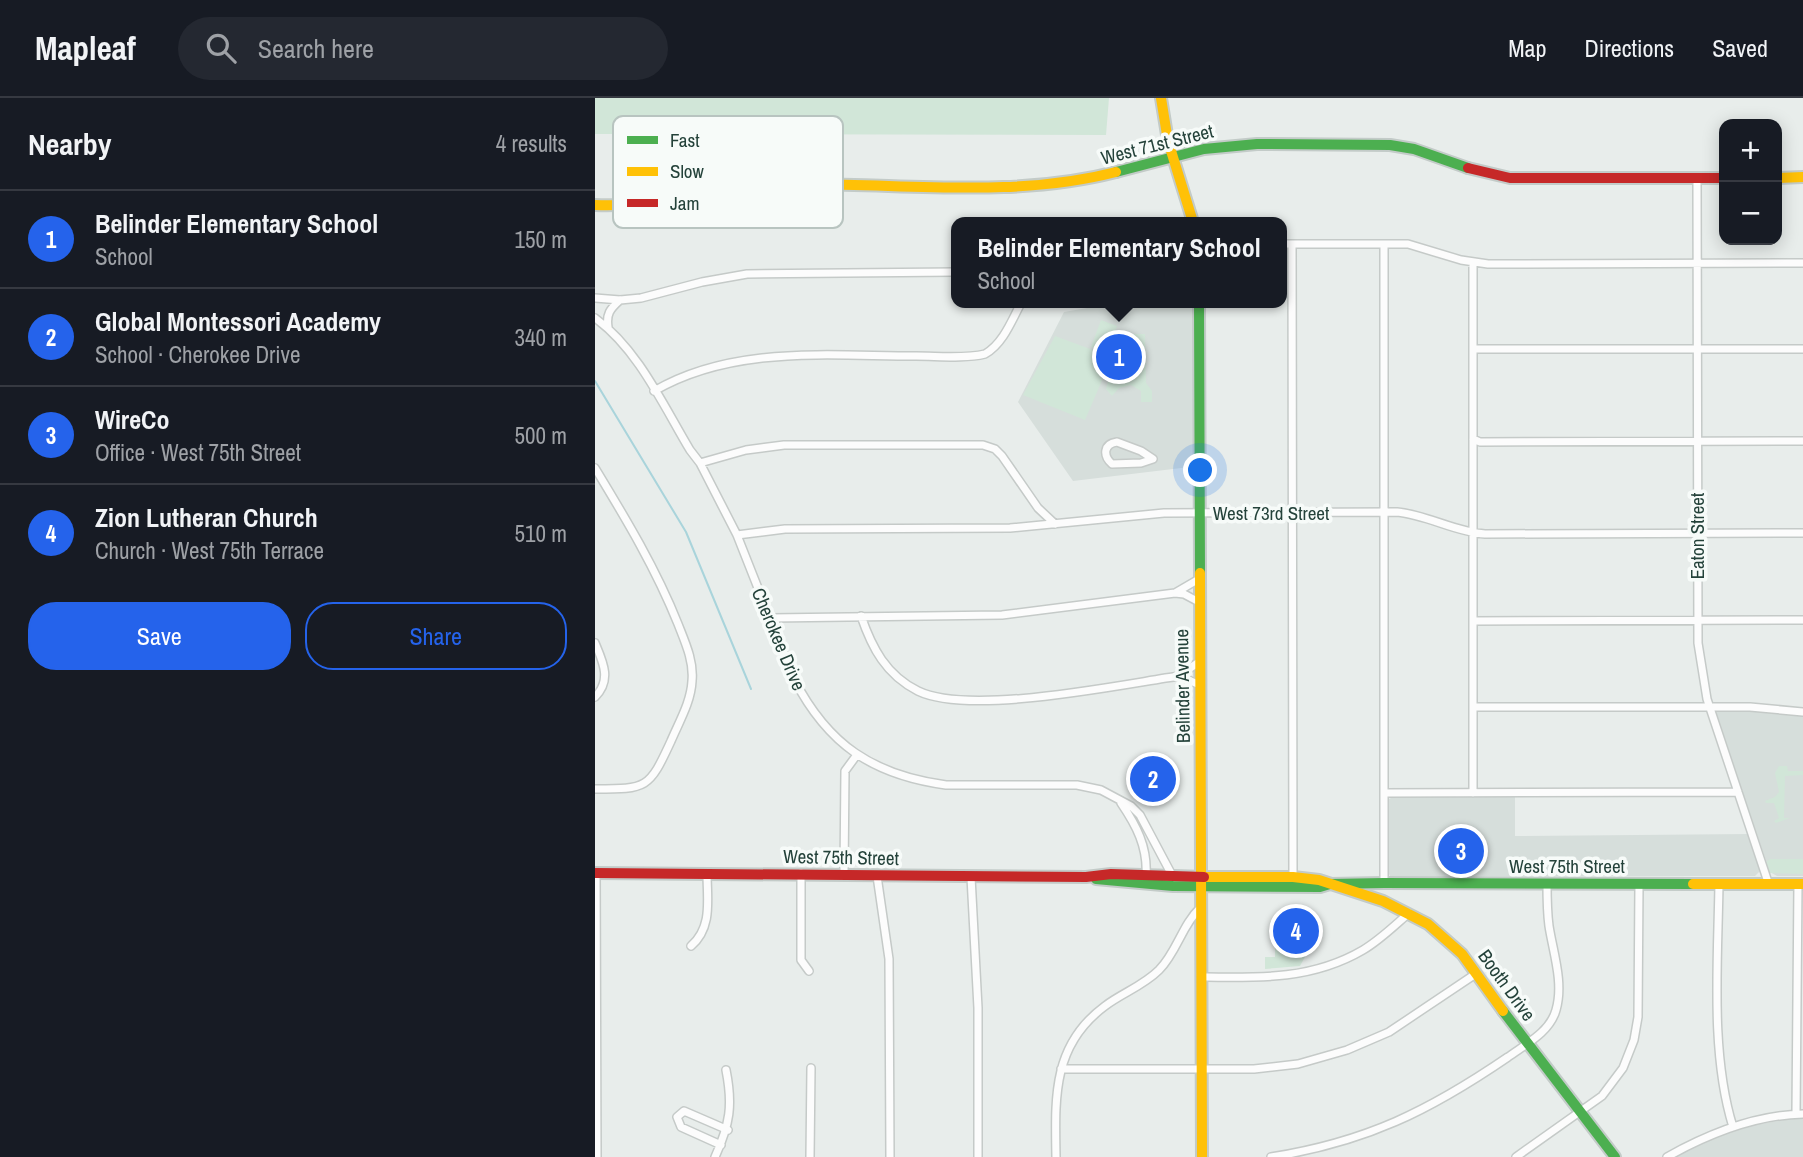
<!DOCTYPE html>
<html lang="en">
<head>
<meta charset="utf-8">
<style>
	:root { --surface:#171b24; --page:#242831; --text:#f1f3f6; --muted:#9ea1a6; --line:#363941; --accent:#2563eb }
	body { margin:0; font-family:"Archivo Narrow",sans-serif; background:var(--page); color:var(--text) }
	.controls { position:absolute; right:21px; top:21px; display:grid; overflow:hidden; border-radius:14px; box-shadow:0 4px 18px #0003 }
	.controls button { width:63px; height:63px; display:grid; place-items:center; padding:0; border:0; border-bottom:2px solid var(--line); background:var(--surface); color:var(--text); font:35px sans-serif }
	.you { position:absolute; left:606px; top:373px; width:24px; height:24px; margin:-18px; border:5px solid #fff; border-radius:50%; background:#1a73e8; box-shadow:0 0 0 10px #1a73e833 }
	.badge { display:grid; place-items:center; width:46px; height:46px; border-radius:50%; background:var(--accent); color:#fff; font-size:23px; font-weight:700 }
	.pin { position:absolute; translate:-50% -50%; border:4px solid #fff; box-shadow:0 2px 7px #0006 }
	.popup { position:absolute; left:356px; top:119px; width:336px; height:91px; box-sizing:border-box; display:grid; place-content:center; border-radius:14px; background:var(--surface); filter:drop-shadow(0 2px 5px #0005); font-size:23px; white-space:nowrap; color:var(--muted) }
	.popup b { font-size:26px; color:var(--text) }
	.popup::after { content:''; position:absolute; left:50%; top:100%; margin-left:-14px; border:14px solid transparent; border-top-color:var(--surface) }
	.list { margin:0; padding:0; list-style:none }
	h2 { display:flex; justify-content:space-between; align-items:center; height:91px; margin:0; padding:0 28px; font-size:30px }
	h2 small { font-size:23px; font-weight:400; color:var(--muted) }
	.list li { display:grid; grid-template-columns:46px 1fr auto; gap:21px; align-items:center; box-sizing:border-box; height:98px; padding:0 28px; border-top:2px solid var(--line) }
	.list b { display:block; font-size:26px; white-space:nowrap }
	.list p { margin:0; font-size:23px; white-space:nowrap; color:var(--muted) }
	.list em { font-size:23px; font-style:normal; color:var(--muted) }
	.actions { display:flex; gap:14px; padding:21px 28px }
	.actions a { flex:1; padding:16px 0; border:2px solid var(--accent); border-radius:28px; text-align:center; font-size:24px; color:var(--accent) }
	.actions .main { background:var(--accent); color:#fff }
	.icon { flex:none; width:38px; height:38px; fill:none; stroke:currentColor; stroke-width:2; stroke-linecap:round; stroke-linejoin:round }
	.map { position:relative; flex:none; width:1208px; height:1059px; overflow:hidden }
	header { display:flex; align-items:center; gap:42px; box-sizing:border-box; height:98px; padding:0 35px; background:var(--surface); border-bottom:2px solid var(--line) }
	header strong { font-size:33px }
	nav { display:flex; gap:38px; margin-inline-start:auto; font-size:24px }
	.search { width:490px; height:63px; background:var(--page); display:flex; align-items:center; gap:18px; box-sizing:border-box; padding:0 24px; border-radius:38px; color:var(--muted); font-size:26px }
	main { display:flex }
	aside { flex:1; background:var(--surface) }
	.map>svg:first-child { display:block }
	.built { fill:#d6dedb }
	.green { fill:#d1e6d8 }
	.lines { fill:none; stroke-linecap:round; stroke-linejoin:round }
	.stream { stroke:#a9d4db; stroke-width:2 }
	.street-casing { stroke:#c5cac8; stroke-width:10 }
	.fast-casing { stroke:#c3cbc8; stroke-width:14 }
	.slow-casing { stroke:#c3cbc8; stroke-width:14 }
	.jam-casing { stroke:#c3cbc8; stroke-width:14 }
	.street { stroke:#fcfcfc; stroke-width:7 }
	.fast { stroke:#4caf50; stroke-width:10 }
	.slow { stroke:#ffc107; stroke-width:10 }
	.jam { stroke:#c62828; stroke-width:10 }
	.labels { text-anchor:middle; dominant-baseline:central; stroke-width:7; stroke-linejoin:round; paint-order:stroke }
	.street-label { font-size:19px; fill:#24423a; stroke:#f7fbf9 }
	.key { fill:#f7fbf9; stroke:#b8c4c0; stroke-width:2 }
	.key-label { font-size:19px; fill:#24423a }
</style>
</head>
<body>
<header>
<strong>Mapleaf</strong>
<div class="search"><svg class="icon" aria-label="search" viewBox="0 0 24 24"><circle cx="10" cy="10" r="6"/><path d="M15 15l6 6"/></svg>Search here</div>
<nav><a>Map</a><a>Directions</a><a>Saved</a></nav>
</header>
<main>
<aside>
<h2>Nearby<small>4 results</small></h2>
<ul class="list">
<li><span class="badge">1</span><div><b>Belinder Elementary School</b><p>School</p></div><em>150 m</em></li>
<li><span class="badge">2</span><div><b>Global Montessori Academy</b><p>School · Cherokee Drive</p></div><em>340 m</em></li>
<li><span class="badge">3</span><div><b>WireCo</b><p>Office · West 75th Street</p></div><em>500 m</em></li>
<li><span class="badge">4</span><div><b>Zion Lutheran Church</b><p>Church · West 75th Terrace</p></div><em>510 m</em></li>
</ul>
<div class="actions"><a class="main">Save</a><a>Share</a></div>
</aside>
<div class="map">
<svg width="1208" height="1059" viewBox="0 0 1208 1059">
	<rect width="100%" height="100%" fill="#e8edeb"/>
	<path class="built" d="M521,205h81l1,163 -125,15 -55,-79 46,-90z
		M1124,611l84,6v161h-26l-7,-4 -54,-156 -1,-5z
		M798,699h122v39l234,-2 11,37 -5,5h-365l-2,-4v-69l1,-4z
		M1208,1019v40h-129l40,-19 33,-12z"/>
	<path class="green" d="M0,0h514l-3,37 -511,-1z
		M506,222l16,6 -9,27 -17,-6z
		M526,236h24l1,49 6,8v11h-11v-11l-10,-6 -12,3 -7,8 -6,-7z
		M460,238l57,21 -27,63 -62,-25z
		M1184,668h8l1,5h15v4l-18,1 -1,42h6l-14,5 -2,-2 5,-3 -5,-15h-8l-1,-2 10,-4 4,-5 -4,-19z
		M1175,761h33v15l-34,-1 -4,-10z
		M710,840v19l-5,9 -35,3v-12h10v-18z"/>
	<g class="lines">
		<path class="stream" d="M0,283l91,151 65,157"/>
		<g class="street-casing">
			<path id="street" d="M1102,80l1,465 9,56 61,183
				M687,146h126l53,16 27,4 315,-1
				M697,146l1,633
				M789,146v639
				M878,164v531
				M0,200l25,2 21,-2 61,-16 45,-8 209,-2
				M0,220c43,31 68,87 95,132l10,13 37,72 57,144c34,66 79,96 152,106h131l24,5 30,16 9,9 33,62
				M13,229c-2,-13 2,-18 12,-27
				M878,251h330
				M59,293c79,-46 174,-35 262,-35 22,0 48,3 69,-2 18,-10 27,-34 36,-51
				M878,341l7,3 323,-1
				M522,344l24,9 12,8 -12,4 -29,1c-9,-8 -9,-20 5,-22z
				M105,365l46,-13 38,-5h199l12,4 7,7 36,52 17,16
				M0,370c31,51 61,101 83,156 7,18 16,37 14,57 -1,21 -13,41 -21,60 -22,48 -24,48 -76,48
				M142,437l48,-6 225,-1 154,-15 233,-1c31,3 58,20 88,22l318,-1
				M580,495l24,-14
				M266,518c11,32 25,59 57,75 52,25 200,-6 261,-15l21,9
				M176,520l231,-3 173,-22 9,1 15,8
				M878,523l330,-1
				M0,545c8,19 17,37 0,54
				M585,577l19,-13
				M879,609h276l53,5
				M789,695l354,-1
				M526,705c15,22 27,44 25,73
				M1,775l1,284
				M206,775v87l8,11
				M249,775l1,-102 11,-15
				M282,778l12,83 1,198
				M376,779l7,131v149
				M1124,785c-1,78 -9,170 14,244
				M96,848c22,-19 16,-47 16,-73
				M606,879c57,1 111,3 162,-27 17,-10 31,-24 46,-37
				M466,971h193l44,-5 49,-14 42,-18 88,-59
				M1201,1016l2,-231
				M126,1047l-40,-18 -4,-10 7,-6 44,19
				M120,1059c15,-33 18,-52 11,-87
				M215,1059l1,-89
				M461,1059c-1,-59 -4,-112 49,-151 17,-13 38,-20 54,-36 18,-18 23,-45 41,-62
				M676,1059c95,-15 158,-46 237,-100 18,-13 42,-25 48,-47 8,-27 -3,-58 -7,-84 -2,-15 -2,-29 -2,-43
				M921,1059l86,-61 21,-28 11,-28 4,-23 1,-133
				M1072,1059c41,-23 88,-42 136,-43"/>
		</g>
		<g class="fast-casing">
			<path id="fast" d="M521,74l88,-23 53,-5 133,1 24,4 54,19
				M604,205l1,270
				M501,781l77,7 147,1 10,-3 54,-1 309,1
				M908,913l112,146"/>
		</g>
		<g class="slow-casing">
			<path id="slow" d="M566,0l7,43 25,81
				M1182,80l26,-1
				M0,107c59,3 116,-17 175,-20 114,-5 234,16 346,-13
				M605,475l2,584
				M609,779h89l26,3 64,21 45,23 34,30 41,57
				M1098,786h110"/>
		</g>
		<g class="jam-casing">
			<path id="jam" d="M873,70l42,10h214
				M0,775l491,4 25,-3 93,3"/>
		</g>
		<use href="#street" class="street"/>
		<use href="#fast" class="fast"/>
		<use href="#slow" class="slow"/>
		<use href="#jam" class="jam"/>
	</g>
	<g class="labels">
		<g class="street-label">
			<text transform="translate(562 46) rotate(-14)">West 71st Street</text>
			<text x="676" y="415">West 73rd Street</text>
			<text transform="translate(1102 438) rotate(-90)">Eaton Street</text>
			<text transform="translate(184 541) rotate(67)">Cherokee Drive</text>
			<text transform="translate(587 588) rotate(-91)">Belinder Avenue</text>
			<text transform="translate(246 759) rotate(1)">West 75th Street</text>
			<text x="972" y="768">West 75th Street</text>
			<text transform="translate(912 887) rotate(54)">Booth Drive</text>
		</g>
	</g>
	<rect x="18" y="18" width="230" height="112" rx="10" class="key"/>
	<rect x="32" y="38" width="31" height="8" fill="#4caf50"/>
	<rect x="32" y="69" width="31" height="9" fill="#ffc107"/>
	<rect x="32" y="101" width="31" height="8" fill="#c62828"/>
	<g class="key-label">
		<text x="75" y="49">Fast</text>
		<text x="75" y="80">Slow</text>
		<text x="75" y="112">Jam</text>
	</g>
</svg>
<div class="controls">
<button>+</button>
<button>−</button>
</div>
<div class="you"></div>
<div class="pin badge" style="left:524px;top:259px">1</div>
<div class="popup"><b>Belinder Elementary School</b>School</div>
<div class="pin badge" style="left:558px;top:681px">2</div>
<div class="pin badge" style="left:866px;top:753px">3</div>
<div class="pin badge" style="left:701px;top:833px">4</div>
</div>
</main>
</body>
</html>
